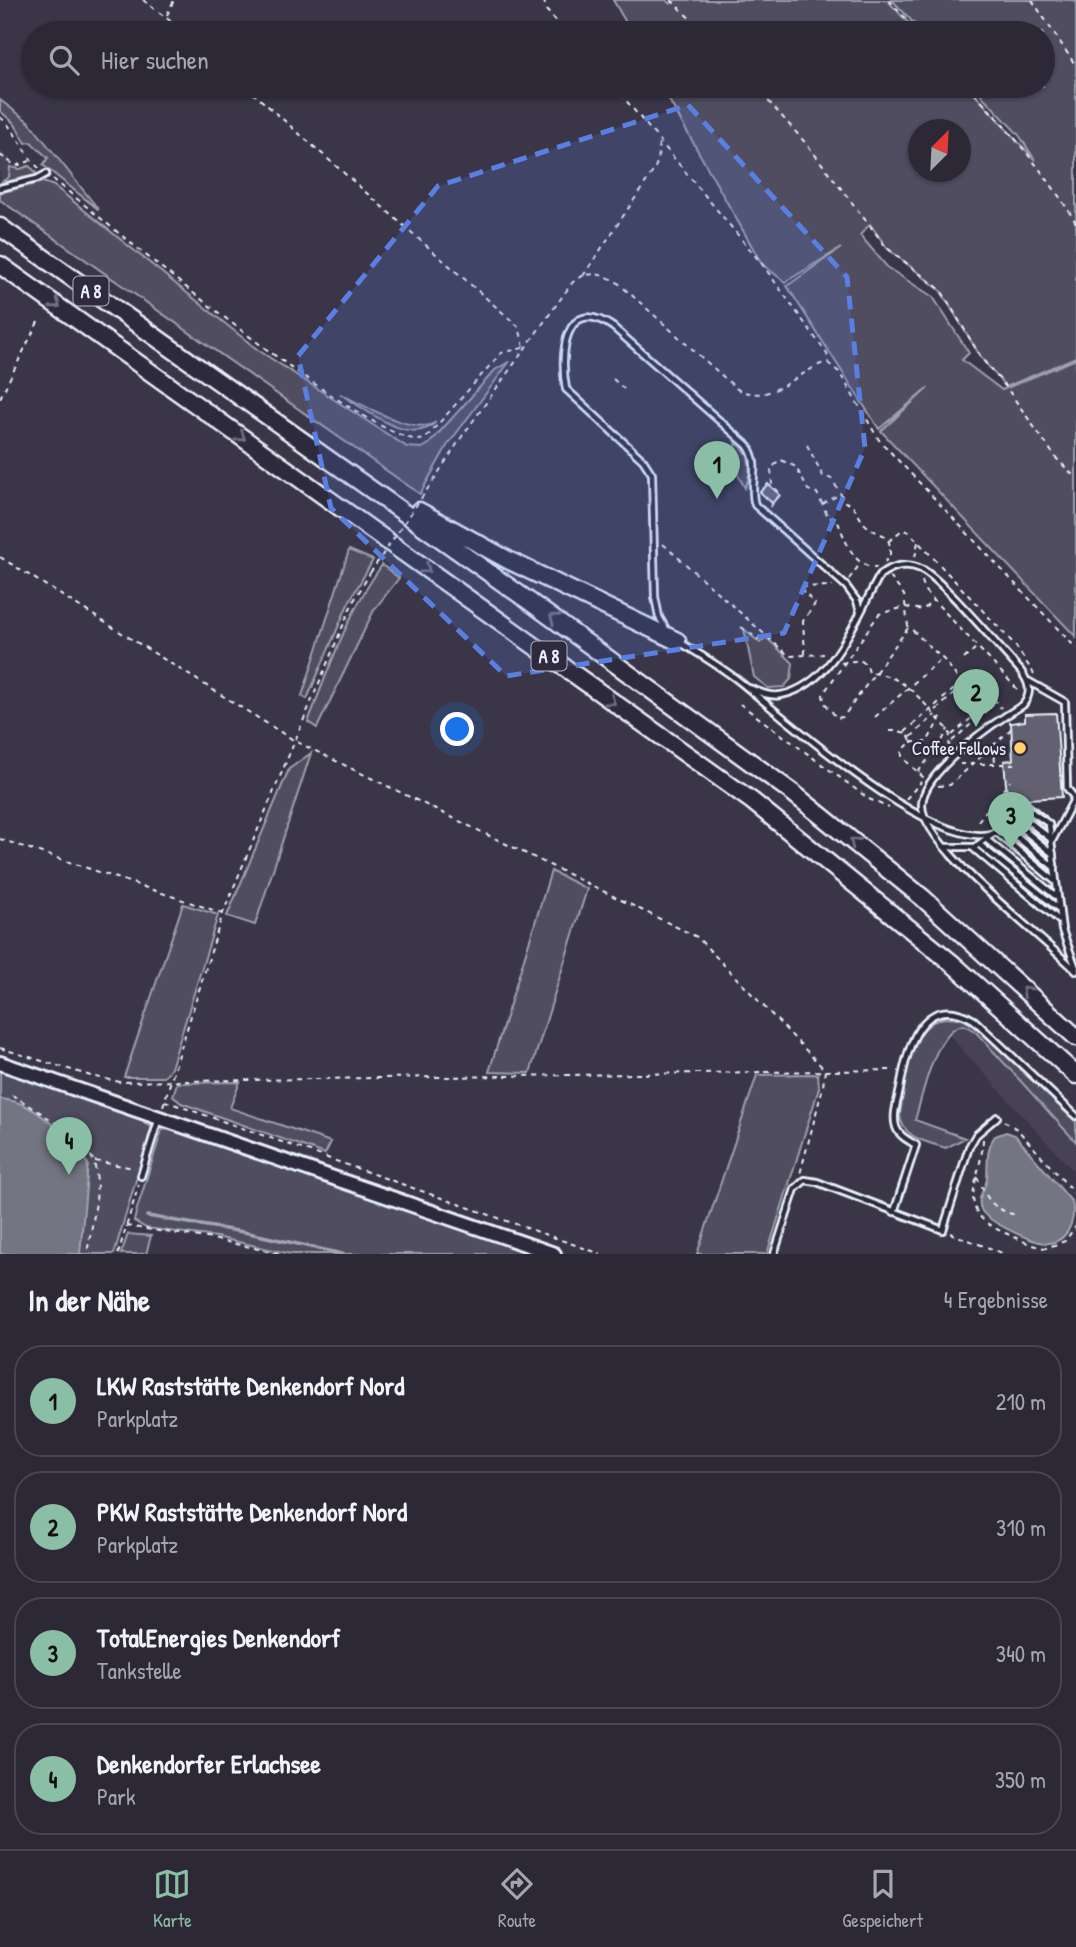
<!DOCTYPE html>
<html lang="de">
<head>
<meta charset="utf-8">
<style>
	:root { --surface:#2c2836; --page:#383442; --text:#f1f3f6; --muted:#a6a6ad; --line:#484451; --accent:#8abfa5 }
	body { margin:0; font-family:"Patrick Hand",sans-serif; background:var(--page); color:var(--text) }
	.compass { position:absolute; left:908px; top:119px; width:63px; height:63px; border-radius:50%; background:var(--surface); box-shadow:0 2px 5px #0004; rotate:24deg }
	.you { position:absolute; left:458px; top:730px; width:24px; height:24px; margin:-18px; border:5px solid #fff; border-radius:50%; background:#1a73e8; box-shadow:0 0 0 10px #1a73e833 }
	.badge { display:grid; place-items:center; width:46px; height:46px; border-radius:50%; background:var(--accent); color:#111; font-size:23px; font-weight:700 }
	.pin { position:absolute; translate:-50% -58px; filter:drop-shadow(0 2px 4px #0008) }
	.pin::after { content:''; position:absolute; top:37px; width:24px; height:21px; background:inherit; clip-path:polygon(0 0,100% 0,50% 100%) }
	.list { margin:0; padding:0; list-style:none }
	h2 { display:flex; justify-content:space-between; align-items:center; height:91px; margin:0; padding:0 28px; font-size:30px }
	h2 small { font-size:23px; font-weight:400; color:var(--muted) }
	.list li { display:grid; grid-template-columns:46px 1fr auto; gap:21px; align-items:center; box-sizing:border-box; height:112px; margin:0 14px 14px; padding:0 14px; border:2px solid var(--line); border-radius:28px }
	.list b { display:block; font-size:26px; white-space:nowrap }
	.list p { margin:0; font-size:23px; white-space:nowrap; color:var(--muted) }
	.list em { font-size:23px; font-style:normal; color:var(--muted) }
	.icon { flex:none; width:38px; height:38px; fill:none; stroke:currentColor; stroke-width:2; stroke-linecap:round; stroke-linejoin:round }
	.map { position:relative; flex:none; width:1076px; height:1254px; overflow:hidden }
	.search { position:absolute; background:var(--surface); box-shadow:0 2px 5px #0004; left:21px; right:21px; top:21px; height:77px; display:flex; align-items:center; gap:18px; box-sizing:border-box; padding:0 24px; border-radius:38px; color:var(--muted); font-size:26px }
	.sheet { height:595px; background:var(--surface) }
	nav { display:flex; justify-content:space-around; align-items:center; box-sizing:border-box; height:98px; border-top:2px solid var(--line); background:var(--surface); font-size:19px; color:var(--muted) }
	nav a { display:grid; justify-items:center; gap:4px }
	nav .on { color:var(--accent) }
	.map>svg:first-child { display:block }
	.built { fill:#464354 }
	.green { fill:#504e5f; stroke:#9ca0ac; stroke-width:2; fill-rule:evenodd }
	.water { fill:#737482; stroke:#a2a6b1; stroke-width:2 }
	.lines { fill:none; stroke-linecap:round; stroke-linejoin:round }
	.stream { stroke:#a2a6b1; stroke-width:3.5 }
	.building { fill:#636171; stroke:#e8f1f8; stroke-width:2 }
	.service-casing { stroke:#e8f1f8; stroke-width:10 }
	.secondary-casing { stroke:#e8f1f8; stroke-width:18 }
	.motorway-casing { stroke:#e8f1f8; stroke-width:21 }
	.path { stroke:#e8f1f8; stroke-width:2; stroke-dasharray:5 5; stroke-linecap:butt }
	.service { stroke:#2f2a3d; stroke-width:4.5 }
	.secondary { stroke:#2f2a3d; stroke-width:12 }
	.motorway { stroke:#2f2a3d; stroke-width:16 }
	.path-bridge { stroke:#e8f1f8; stroke-width:2; stroke-dasharray:5 5; stroke-linecap:butt }
	.oneway { stroke:#70707e }
	.marked { fill:#5a7fe2; fill-opacity:0.2; stroke:#5a7fe2; stroke-width:5; stroke-dasharray:14 9; stroke-linejoin:round }
	.poi-dot { fill:#ffd166; stroke:#2f2a3d; stroke-width:2.5 }
	.labels { text-anchor:middle; dominant-baseline:central; stroke-width:5; stroke-linejoin:round; paint-order:stroke }
	.shield { fill:#2f2a3d; stroke:#b0b5c0; stroke-width:2 }
	.shield-label { font-size:18px; font-weight:bold; fill:#e8f1f8 }
	.poi-label { font-size:19px; fill:#e8f1f8; stroke:#2f2a3d; text-anchor:end }
</style>
</head>
<body>
<div class="map">
<svg width="1076" height="1254" viewBox="0 0 1076 1254">
	<rect width="100%" height="100%" fill="#3a3648"/>
	<filter id="ink" filterUnits="userSpaceOnUse"><feTurbulence type="fractalNoise" baseFrequency=".0143" numOctaves="2"/><feDisplacementMap in="SourceGraphic" scale="14" xChannelSelector="R" yChannelSelector="G"/><feConvolveMatrix kernelMatrix="1 2 1 2 8 2 1 2 1" color-interpolation-filters="sRGB"/></filter>
	<g filter="url(#ink)">
		<path class="built" d="M0,151l12,9 -3,17 -9,5z
			M961,1024l13,6 102,112v32l-129,-141z"/>
		<path class="green" d="M613,0h53l4,4 5,-4h212l31,33h-286z
			M892,0h184v357l-70,30 -24,-28 -42,-69 -53,-42 -17,-24 -10,11 28,33 45,29 36,56 -7,7 40,30 74,-31v278l-195,-206 47,-43 -49,41 -92,-143 54,-38 -56,34 -23,-18 -101,-178h306l68,74 -16,-25 -46,-49h70v-53h-120zM918,130h42v42h-42z
			M0,100l29,22 70,88 -56,-45 5,-7 -17,-16 -5,1 -12,-20 -14,-12z
			M29,166l7,6 -1,3 -35,8 9,-6 1,-10 10,2z
			M43,182l11,4 204,164 149,97 15,1 7,-4 66,-74 15,-9 -63,85 -27,48 -420,-294v-7z
			M340,394c22,10 76,43 96,28 -26,26 -70,-13 -96,-28z
			M736,443c16,8 16,29 9,45l-7,-13z
			M349,550l24,10 -25,44 -41,95 -5,-3z
			M382,565l17,13 -25,32 -57,118 -9,-6c21,-54 40,-110 74,-157z
			M744,629l16,14 6,-6 27,26 -2,16 -7,8 -16,1 -14,-11z
			M311,753l-56,172 -28,-9 62,-147z
			M551,871l36,18 -57,184 -41,-1z
			M183,904l35,11 -47,153 -7,9h-40z
			M944,1018l18,1 15,9 99,94v20l-102,-112 -10,-5c-29,3 -41,70 -49,95l50,18 -19,10c-19,-6 -45,-10 -46,-34 6,-32 5,-87 44,-96z
			M0,1070l51,14 97,35 -4,4 8,3 -38,128h-114z
			M818,1074l1,14 -52,166h-70l60,-179z
			M240,1082l-10,26 101,34 -6,12 -144,-51 -8,-7 4,-13z
			M175,1128l362,126h-246l-75,-17 -70,-9 -12,-7 3,-12 25,-79z
			M128,1234l23,2 -5,18h-25z"/>
		<path class="water" d="M0,1099c37,2 66,38 88,65l-8,90h-80z
			M1006,1132l9,3 57,67c4,17 -4,40 -24,41 -13,1 -63,-22 -67,-34 -5,-12 5,-20 6,-31 1,-15 -1,-30 8,-42z"/>
		<g class="lines">
			<path class="stream" d="M147,1216l102,17 93,21"/>
		</g>
		<path class="building" d="M768,484l12,11 -8,8 -12,-11z
			M1056,713l6,84 -36,2 21,18 -19,-13 -9,3 -12,-11 -3,-35 9,-1 -2,-37 14,-2v-7z"/>
		<g class="lines">
			<g class="service-casing">
				<path id="service" d="M0,188l37,-9 9,-5
					M667,631l-8,-14 -4,-20 -3,-123 -9,-14 -77,-71c-6,-32 -3,-96 47,-62l134,118c15,20 1,39 8,60l91,81 11,15 3,10
					M681,643c20,12 40,24 58,38 46,37 197,173 255,152
					M1028,681l37,21 2,86 9,12
					M749,688c10,4 21,9 32,7 53,-10 76,-80 99,-120 12,-9 26,-13 41,-6 18,7 81,82 99,101 9,12 13,22 3,35 -27,16 -99,65 -101,99 -2,41 123,134 154,167
					M1018,813l34,27
					M1009,818l44,36
					M1002,825l53,43
					M996,832l60,50
					M987,840l71,58
					M1052,841l22,-42
					M980,845l79,64
					M944,847h31l51,-39 23,16 13,106 14,38
					M973,848l87,73
					M141,1176l17,-55
					M894,1212l22,-67c-8,-5 -17,-9 -20,-18 -4,-12 2,-27 4,-38 6,-38 21,-100 74,-69l102,96
					M774,1254l21,-65 10,-9 12,2 126,48 26,-83 7,-12 21,-18"/>
			</g>
			<g class="secondary-casing">
				<path id="secondary" d="M0,1063l554,191"/>
			</g>
			<g class="motorway-casing">
				<path id="motorway" d="M0,227l526,372 267,194 130,105 153,139
					M0,265l752,536 201,163 123,111
					M419,511l89,49 169,81"/>
			</g>
			<path class="path" d="M143,0l43,33
				M544,0l2,10 21,23
				M671,0l34,33
				M889,0l30,33
				M1032,0l44,66
				M167,15l7,-15
				M245,86l274,241 5,20
				M614,86l148,178 65,90 1,8
				M755,86l54,61 78,101 54,42 41,69 24,28 50,71 20,20
				M968,86c40,44 78,86 108,137
				M0,117c18,15 23,37 40,52
				M0,155l16,11 14,-5
				M53,179c48,39 328,276 372,260l76,-86 22,-5
				M583,276l71,-106 4,-10 1,-21
				M613,379l11,10
				M0,398l38,-76
				M807,445l16,31 9,3 13,23c14,5 12,16 22,24 13,11 24,5 23,28l-5,8
				M433,481l30,-46 109,-152c14,-13 30,-10 45,-1l120,107c32,16 55,-12 84,-25l7,-1 11,9 40,68 197,208
				M823,504l17,-10
				M770,507l11,-13 -9,-9 -1,-17 10,-8 15,7 12,23 9,3 11,24 9,3c8,18 16,49 40,47
				M889,541l13,-11 6,1 107,114 19,29
				M663,544l126,112 35,-2
				M0,557l295,184 402,196 128,133 -2,17 -23,87
				M915,557l3,-15
				M890,577l14,18 4,31 38,36 13,18 22,4 20,24
				M849,579l11,-15
				M922,581l3,10 94,100
				M741,627l17,12 6,-6
				M908,628l-65,89 -6,1 -13,-16 -1,-8 56,-80 26,-7 18,3 10,-10
				M805,654l-2,-33 12,-17 -16,-17 34,-1
				M964,659l13,-12
				M841,663l19,-3 7,5 2,8c40,1 56,35 81,58l-1,18
				M740,704l129,95 20,9
				M936,710l30,-27
				M875,717l65,-57
				M890,731c9,0 20,0 21,11l-9,9v6l23,22
				M905,732l56,-49
				M952,735l40,-35
				M911,737l24,-22
				M952,741l43,-38
				M911,742h16l15,-27
				M994,746l1,19
				M960,764h56
				M918,772l23,-29 7,-14
				M938,786l12,-1 60,-55v-9
				M906,799l15,-17
				M978,821l32,-40
				M0,839l222,74
				M0,1048l91,28 29,6 773,-12
				M12,1095c20,12 76,45 82,68 8,28 -3,63 -7,91
				M165,1101l436,153
				M163,1106l60,-193 129,-309 18,-31
				M1004,1121l13,8 59,66
				M983,1139c-1,44 -32,71 22,94 13,5 27,14 41,15l19,-7 11,-15
				M95,1161l39,7
				M977,1177c10,21 14,32 39,38
				M126,1226l87,13 69,15
				M950,1233l55,21
				M118,1254l21,-70"/>
			<use href="#service" class="service"/>
			<use href="#secondary" class="secondary"/>
			<use href="#motorway" class="motorway"/>
			<path class="path-bridge" d="M370,573l63,-92"/>
		</g>
		<defs><path id="oneway-chevron" d="M-2-3.5L2.5 0L-2 3.5" fill="none" stroke-width="1.6" stroke-linecap="round" stroke-linejoin="round" transform="scale(1.75)"/></defs>
		<g class="oneway">
			<use href="#oneway-chevron" transform="translate(56 304) rotate(35)"/>
			<use href="#oneway-chevron" transform="translate(241 437) rotate(35)"/>
			<use href="#oneway-chevron" transform="translate(426 569) rotate(36)"/>
			<use href="#oneway-chevron" transform="translate(554 618) rotate(-144)"/>
			<use href="#oneway-chevron" transform="translate(611 701) rotate(36)"/>
			<use href="#oneway-chevron" transform="translate(854 842) rotate(-141)"/>
			<use href="#oneway-chevron" transform="translate(1026 991) rotate(-138)"/>
		</g>
	</g>
	<path class="marked" d="M688,105l159,172 18,171 -81,185 -278,43 -175,-168 -33,-152 140,-170z"/>
	<circle class="poi-dot" cx="1020" cy="748" r="7"/>
	<g class="labels">
		<g class="shield">
			<rect x="73.5" y="276.5" width="35" height="29" rx="5"/>
			<rect x="531.5" y="641.5" width="35" height="29" rx="5"/>
		</g>
		<g class="shield-label">
			<text x="91" y="291">A 8</text>
			<text x="549" y="656">A 8</text>
		</g>
		<g class="poi-label">
			<text x="1006" y="748">Coffee Fellows</text>
		</g>
	</g>
</svg>
<svg class="compass" viewBox="-18 -18 36 36"><path d="M0-13l5 13h-10z" fill="#e53935"/><path d="M0 13l5-13h-10z" fill="#a6a6ad"/></svg>
<div class="you"></div>
<div class="pin badge" style="left:717px;top:499px">1</div>
<div class="pin badge" style="left:976px;top:727px">2</div>
<div class="pin badge" style="left:1011px;top:850px">3</div>
<div class="pin badge" style="left:69px;top:1175px">4</div>
<div class="search"><svg class="icon" aria-label="search" viewBox="0 0 24 24"><circle cx="10" cy="10" r="6"/><path d="M15 15l6 6"/></svg>Hier suchen</div>
</div>
<section class="sheet">
<h2>In der Nähe<small>4 Ergebnisse</small></h2>
<ul class="list">
<li><span class="badge">1</span><div><b>LKW Raststätte Denkendorf Nord</b><p>Parkplatz</p></div><em>210 m</em></li>
<li><span class="badge">2</span><div><b>PKW Raststätte Denkendorf Nord</b><p>Parkplatz</p></div><em>310 m</em></li>
<li><span class="badge">3</span><div><b>TotalEnergies Denkendorf</b><p>Tankstelle</p></div><em>340 m</em></li>
<li><span class="badge">4</span><div><b>Denkendorfer Erlachsee</b><p>Park</p></div><em>350 m</em></li>
</ul>
</section>
<nav>
<a class="on"><svg class="icon" aria-label="map" viewBox="0 0 24 24"><path d="M3 6l6-2 6 2 6-2v14l-6 2-6-2-6 2zM9 4v14M15 6v14"/></svg>Karte</a>
<a><svg class="icon" aria-label="directions" viewBox="0 0 24 24"><path d="M12 3l9 9-9 9-9-9zM9 14v-3h6M13 9l2 2-2 2"/></svg>Route</a>
<a><svg class="icon" aria-label="saved" viewBox="0 0 24 24"><path d="M7 4h10v16l-5-4-5 4z"/></svg>Gespeichert</a>
</nav>
</body>
</html>
